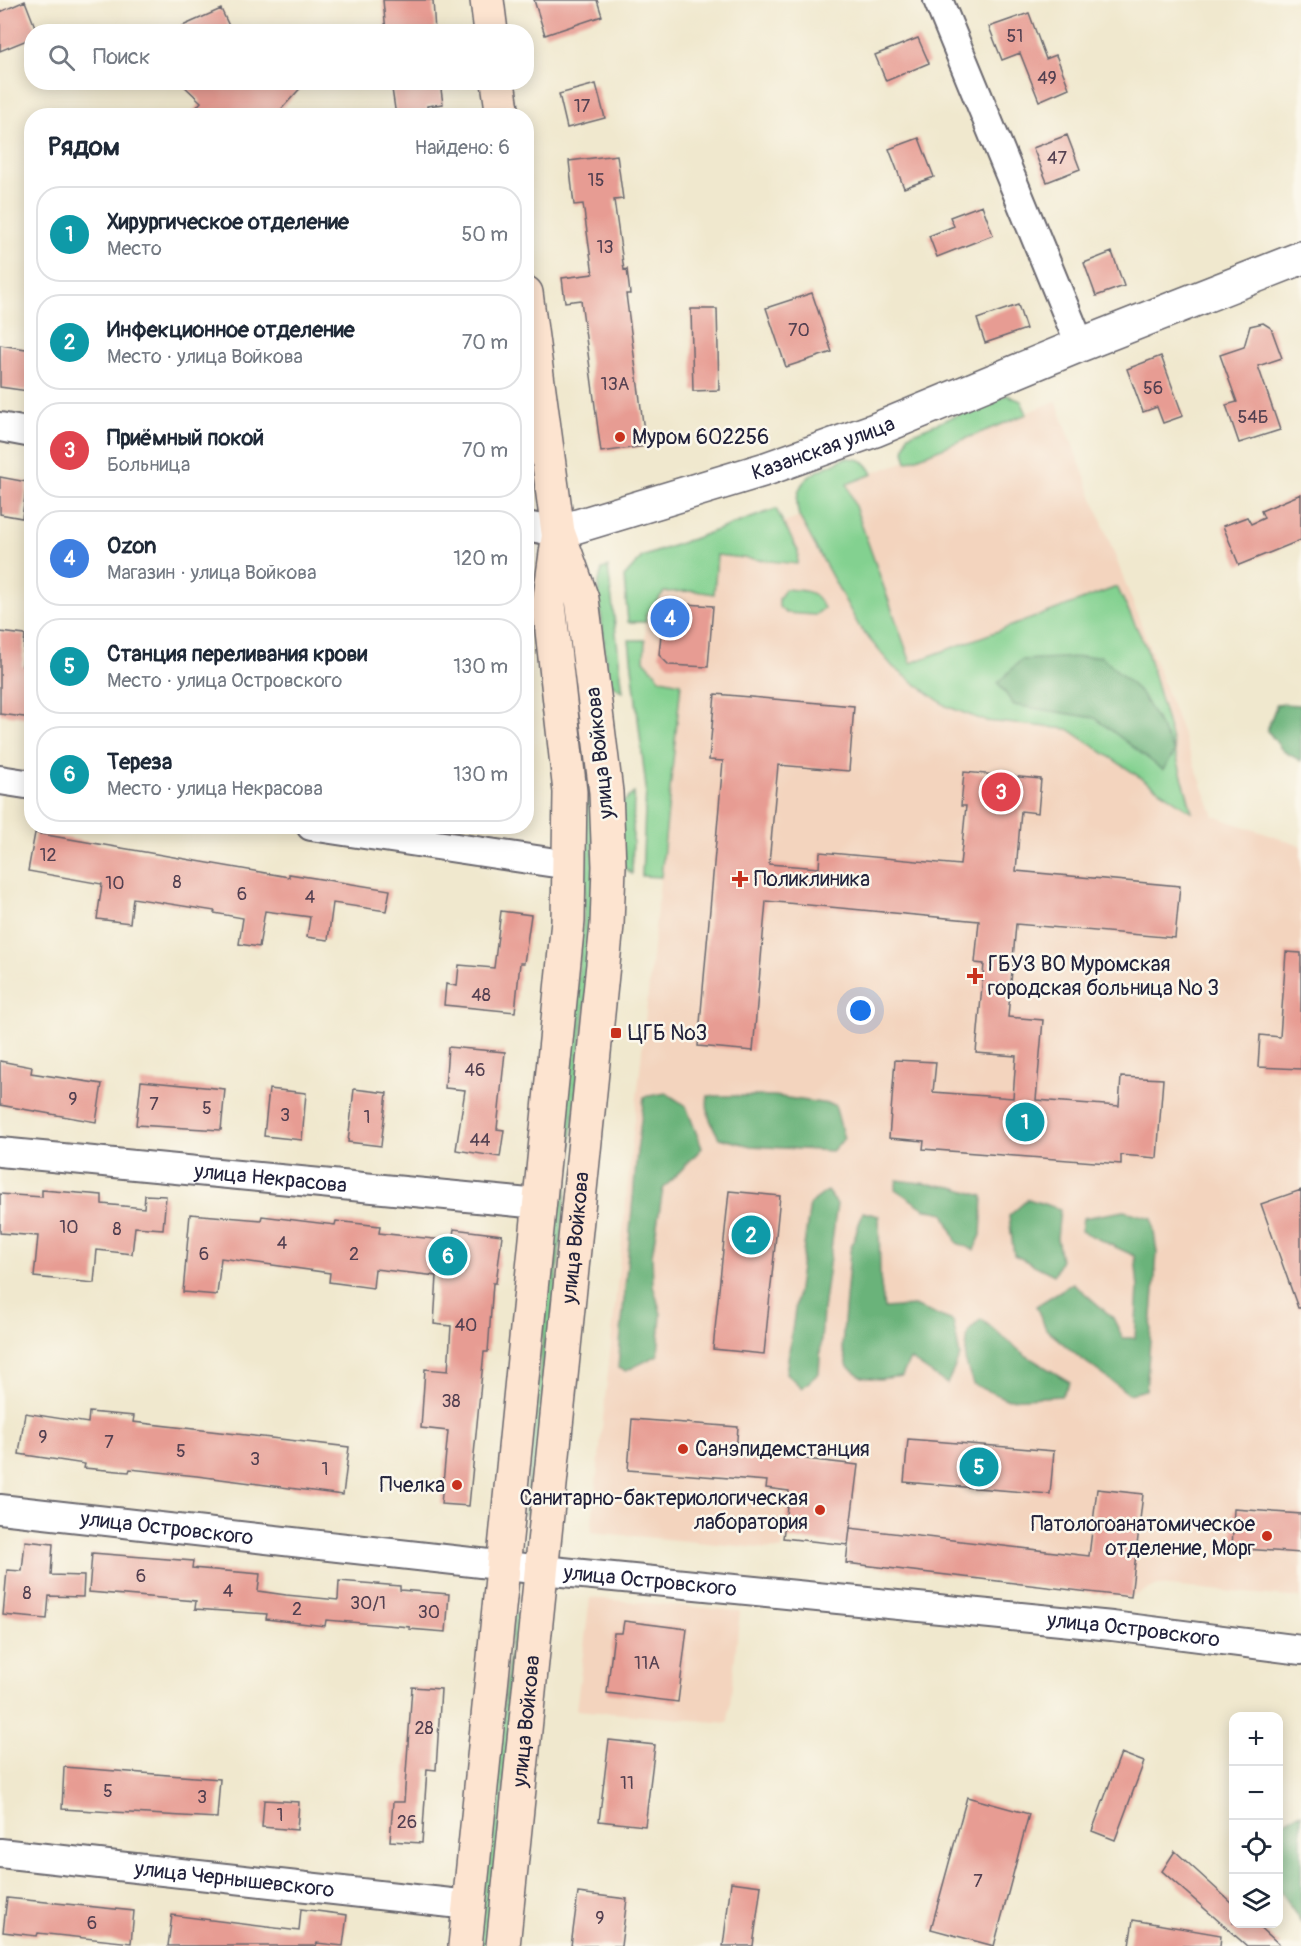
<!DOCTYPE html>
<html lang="ru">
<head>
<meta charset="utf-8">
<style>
	:root { --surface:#fff; --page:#f2f2f3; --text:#1f2937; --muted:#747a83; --line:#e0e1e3; --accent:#0b8043 }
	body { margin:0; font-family:Pangolin,sans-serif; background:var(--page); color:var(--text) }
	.controls { position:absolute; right:18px; bottom:18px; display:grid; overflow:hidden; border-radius:12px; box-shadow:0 3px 15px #0003 }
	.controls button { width:54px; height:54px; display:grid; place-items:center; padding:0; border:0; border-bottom:2px solid var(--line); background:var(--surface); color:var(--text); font:30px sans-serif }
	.you { position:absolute; left:861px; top:1011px; width:21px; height:21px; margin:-15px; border:4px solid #fff; border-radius:50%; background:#1a73e8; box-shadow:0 0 0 9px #1a73e833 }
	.badge { display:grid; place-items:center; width:39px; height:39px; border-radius:50%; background:var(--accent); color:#fff; font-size:20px; font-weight:700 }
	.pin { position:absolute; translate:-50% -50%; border:3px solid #fff; box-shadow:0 2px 6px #0006 }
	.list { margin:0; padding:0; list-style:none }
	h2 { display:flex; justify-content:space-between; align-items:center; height:78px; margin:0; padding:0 24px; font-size:26px }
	h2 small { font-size:20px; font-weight:400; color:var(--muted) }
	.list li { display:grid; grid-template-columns:39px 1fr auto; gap:18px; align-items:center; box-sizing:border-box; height:96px; margin:0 12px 12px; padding:0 12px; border:2px solid var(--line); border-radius:24px }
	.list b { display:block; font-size:22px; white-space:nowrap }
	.list p { margin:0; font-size:20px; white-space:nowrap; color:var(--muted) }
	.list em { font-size:20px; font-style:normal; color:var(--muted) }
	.icon { flex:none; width:33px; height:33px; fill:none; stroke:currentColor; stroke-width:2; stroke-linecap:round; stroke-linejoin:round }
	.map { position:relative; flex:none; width:1301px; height:1946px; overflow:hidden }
	.search { position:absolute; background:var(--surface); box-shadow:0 3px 15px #0003; left:24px; top:24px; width:510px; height:66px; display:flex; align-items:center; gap:15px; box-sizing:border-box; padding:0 21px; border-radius:24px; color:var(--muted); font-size:22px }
	.panel { position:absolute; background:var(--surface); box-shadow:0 3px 15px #0003; left:24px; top:108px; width:510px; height:726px; border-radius:24px }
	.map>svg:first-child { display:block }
	.built { fill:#f3d4be }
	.green { fill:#83d190; stroke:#527a66; stroke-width:1.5 }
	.forest { fill:#6ab37a; stroke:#466a5a; stroke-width:1.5 }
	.building { fill:#e79c93 }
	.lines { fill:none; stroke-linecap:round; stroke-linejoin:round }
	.minor-casing { stroke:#6a676e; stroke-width:32 }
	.tertiary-casing { stroke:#6a676e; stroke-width:36 }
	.secondary-casing { stroke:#6a676e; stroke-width:36 }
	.minor { stroke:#fff; stroke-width:28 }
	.tertiary { stroke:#fff; stroke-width:33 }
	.secondary { stroke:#fde4d0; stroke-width:33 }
	.poi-dot { fill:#c8321e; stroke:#fbf7ec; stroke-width:2 }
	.labels { text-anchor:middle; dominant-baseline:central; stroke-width:5; stroke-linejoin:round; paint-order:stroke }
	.number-label { font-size:18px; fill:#534051 }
	.poi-label { font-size:21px; fill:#22223b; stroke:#fbf7ec; text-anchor:start }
	.street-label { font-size:21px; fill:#22223b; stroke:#fbf7ec }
</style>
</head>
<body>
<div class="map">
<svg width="1301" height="1946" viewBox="0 0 1301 1946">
	<rect width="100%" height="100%" fill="#fbf7ec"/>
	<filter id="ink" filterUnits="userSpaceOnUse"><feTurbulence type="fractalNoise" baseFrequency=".0167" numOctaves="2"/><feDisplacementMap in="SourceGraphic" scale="12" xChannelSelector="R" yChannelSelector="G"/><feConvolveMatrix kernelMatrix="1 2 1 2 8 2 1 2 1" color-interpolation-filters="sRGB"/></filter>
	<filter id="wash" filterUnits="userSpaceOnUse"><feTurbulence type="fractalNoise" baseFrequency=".008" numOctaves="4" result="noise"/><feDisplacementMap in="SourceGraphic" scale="24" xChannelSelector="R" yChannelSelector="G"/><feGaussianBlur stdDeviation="1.35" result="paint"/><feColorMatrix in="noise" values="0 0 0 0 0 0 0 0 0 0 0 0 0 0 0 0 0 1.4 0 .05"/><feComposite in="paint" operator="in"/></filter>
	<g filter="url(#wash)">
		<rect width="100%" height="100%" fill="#f0e8ce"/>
		<path class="built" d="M1056,401l158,415 87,30v752l-143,-13 -27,12 -285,-34 2,-18 -64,-7 -2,12 -191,-18 90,-849 -20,-4 -17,-19 2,-46 18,-22 36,-53 75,-13 39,-14 28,-28 67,-24z
			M590,1598l150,13 -12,112 -152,-13z"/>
		<path class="green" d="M1007,395l14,6 6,13 -120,48 -3,-11 4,-16z
			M845,458c14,0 21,2 28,16l-26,10 64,179 206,-76 29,60 46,165 -124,-83 -83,-8 -39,-15 -53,-39 -33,-39 -61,-112c-10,-38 18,-44 46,-58z
			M776,509l22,42 -1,13 -80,-9 -3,39 -19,-3 -31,1 -18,22v8h-18l-4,-45 18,-20z
			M608,567l15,125 -15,-10 -10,-97 4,-16z
			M566,577l27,214 1,132 -62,591h-7l58,-591 4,-72 -4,-60 -27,-207z
			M785,589c20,2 29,-1 39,19l-9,7 -29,-2 -7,-6v-8z
			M629,640h16l-1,20 17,19 20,4 -20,194 -19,-1 4,-88z
			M634,793l-2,81 -12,-10v-59z
			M514,1614l7,1 -32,331h-13z"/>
		<path class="forest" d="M1101,656l40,37 34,59 -12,18 -68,-52 -81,-13 -16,-22 23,-23z
			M1277,704l24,1v56l-18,-10 -16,-21z
			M666,1093l20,13 16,42 -39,41 -11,66 1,30 8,29 -3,41 -32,16 -8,-3 19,-216 7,-55z
			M708,1096h66l61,9 9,34 -12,12 -81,-5 -32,-8c-8,-15 -14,-26 -11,-42z
			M897,1180l56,7 30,9 -2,39 -7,15 -17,-7 -13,-30 -19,-4 -30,-20z
			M827,1191l10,13 -14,106 -4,63 -17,15 -16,-15 24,-169z
			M1028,1199l32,10 -3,29 4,22 -7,15 -40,-20 -5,-39z
			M1124,1211l28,7 5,35 -11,137 -17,4 -50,-37 -33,-28 -10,-23 37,-23 40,35 10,20h12l3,-50 -3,-32 -54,-25 2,-13z
			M863,1212l16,4 1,61 4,31 30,-2 39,15 7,35 -13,28 -37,-25 -8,17 -23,3 -17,-2 -14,-10 -6,-21 8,-95z
			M981,1319l44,36 45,27 -9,14 -55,3 -33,-15 -8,-24 3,-28z
			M1301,1813v109l-22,-32 -1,-63 7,-6z"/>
		<g id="blocks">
			<path class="building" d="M383,0h50l2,32h-49z
				M534,0h63l5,16 -57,19z
				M25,1l12,31h-5v6l-32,13v-39z
				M221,9l8,17 -12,6h-48z
				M1029,13l17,46 10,-4 13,33 -30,13 -19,-48 -18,7 -13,-33z
				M918,38l11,25 -43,18 -11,-26z
				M180,82h126l-31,34h-86l12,-14z
				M391,82h49l3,22 -16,2v6l-31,4z
				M596,84l9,34 -38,10 -8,-34z
				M1067,135l13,34 -33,13 -14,-34z
				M919,138l15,39 -30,11 -15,-39z
				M617,155l6,44 -9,1 10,70 3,-1 3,25h-4l20,152 -45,6 -20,-152 -16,2 -3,-24 31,-4 -10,-70 -9,1 -5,-44z
				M982,205l11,30 -56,22 -8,-21 25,-10 -4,-9z
				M1112,252l12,34 -28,10 -12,-33z
				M812,293l20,59 -46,15 -20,-59z
				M1018,305l8,24 -41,14 -8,-24z
				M691,309h26l2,81 -26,1z
				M1263,323l8,5 11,30 -24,8 22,64 -41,13 -13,-38 11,-3 -17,-47 24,-8 6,-21z
				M0,345l32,5 -4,41 -28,-4z
				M1161,356l22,60 -20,7 -6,-16 -14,5 -16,-43z
				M0,477l27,5 -5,36 -22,-4z
				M1301,494v46l-62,25 -16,-39 24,-9 4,7 13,-6 -3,-7z
				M674,603l39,3 -5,61 -39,-2 -10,-10 4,-41 2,-7z
				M0,632l25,3 -3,31 10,1v51l-32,-4z
				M715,694l139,12 -5,65 -71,-6 -9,99 50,4 1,-16 140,13 6,-59h-5l3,-34 77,7 -3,34 -17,-2 -5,60 164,15 -5,52 -159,-14 -8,93 35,3 -7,80 83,6 2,-29 42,2 -6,79 -36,-3v9l-198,-15 1,-8 -35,-3 6,-78 41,2 -3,30 80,6 3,-42 -40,-3 8,-89 -9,-1 4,-42 -213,-20 -13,150 -55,-5 25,-285 -14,-1z
				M35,833l254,44v-3l101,16 -4,21 -53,-8 -5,37 -21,-3 3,-20 -45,-6 -6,36 -20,-3 4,-26 -29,-5 1,-2 -82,-13 -3,25 -33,-4 5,-35 -74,-13z
				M501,911l30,4 -7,48h-4l-5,49 -71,-7 2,-21 11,2 2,-21 35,3z
				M1286,952l15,1v116l-43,-2 2,-32 20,2z
				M448,1047l57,5 -8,77 7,1 -4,27 -44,-7 9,-60 -20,-2z
				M0,1061l32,6 -1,6 71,11 -6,38 -96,-17z
				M141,1081l84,8 -4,41 -85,-5z
				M269,1089l37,4 -4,47 -38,-4z
				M354,1089l33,4 -6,53 -33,-4z
				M42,1190l60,5v9l42,4 1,-13 21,1 -3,33 -28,-2 -3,27 -35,-4 -3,33 -60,-6 4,-41 -38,-3v-39l42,3z
				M1301,1190v118h-3l-37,-104z
				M729,1191l51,5 -16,158 -51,-5z
				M190,1214l71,6 1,-4 73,9 1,-4 44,5 -1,7 73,8 2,-12 48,6 -6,48h-3l-5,69h-4l-15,154 -28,-2 7,-73 -27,-3 4,-59 23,2 3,-45 -17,-2 3,-48 -62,-7 -2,19 -44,-6 1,-9 -109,-15 -4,37 -34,-3z
				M89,1412l45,4 -1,6 216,25 -6,48 -146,-19 -67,-7 -1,3 -45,-4 1,-4 -66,-10 6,-41 63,10z
				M632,1419l106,8 -2,24 122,14 -10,80 -65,-7 6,-47 -23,-3 1,-7 -139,-11z
				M908,1439l146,12 -4,43 -146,-12z
				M1097,1489l46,5 -12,103 -285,-34 4,-35 239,28z
				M1234,1509l67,5v39l-69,-5z
				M25,1541l28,3 -2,31 33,1 -1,21 -34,-1 -2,23 -44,-4 4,-45 15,1z
				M92,1553l101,8 -1,7 68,6 -2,17 28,4 52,5 1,-19 61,5v4l49,4 -3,38 -37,-3 1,-2 -84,-7 -1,6 -59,-7 1,-5 -72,-5 1,-8 -107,-9z
				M624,1621l63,8 -9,73 -71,-9 7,-60h8z
				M412,1687l29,2 -5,81 -9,-1 -5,74 -32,-2 3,-39h11z
				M609,1740l46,5 -10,81 -46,-5z
				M1121,1753l23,9 -29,78 -23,-9z
				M64,1767l156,12 -3,39 -155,-9z
				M967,1797l62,17 -35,132 -63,-17z
				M264,1800l35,2 -2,28 -35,-3z
				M1175,1851l58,53v19h23l25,23h-34l-85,-75z
				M731,1882l30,4 -8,60h-30z
				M578,1893l49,6 -6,47h-50z
				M7,1898l127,13 -3,32 -93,-10 -1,3 -34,-4z
				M301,1909l46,6 -4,31 -26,-3 -1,3h-148l4,-31 127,16z
				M1133,1920l88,15 -1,11h-91z"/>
		</g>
	</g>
	<g filter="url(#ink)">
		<use href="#blocks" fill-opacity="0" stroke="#6a676e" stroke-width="1.5"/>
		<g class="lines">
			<g class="minor-casing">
				<g id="minor">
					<path d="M938,0l142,345"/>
					<path d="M0,427l32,6"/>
					<path d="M526,526l32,6"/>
					<path d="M0,780l32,5"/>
					<path d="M311,826l258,39"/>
					<path id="s1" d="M0,1152l539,52"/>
					<path id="s2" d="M0,1509l542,61 570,56 189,24"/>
					<path id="s3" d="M0,1853l469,52"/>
				</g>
			</g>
			<g class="tertiary-casing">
				<g id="tertiary">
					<path id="s4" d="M558,532l208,-63 109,-39 205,-85 221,-87"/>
				</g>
			</g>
			<g class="secondary-casing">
				<g id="secondary">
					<path d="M487,0l4,32"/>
					<path d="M498,82l5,34"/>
					<path d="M465,1946l103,-1025 2,-129 -21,-188 9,-65"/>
					<path id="s5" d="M503,1946l104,-1021 2,-59 -3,-74 -24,-193 -24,-67 -32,-239"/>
				</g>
			</g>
			<use href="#minor" class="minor"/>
			<use href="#tertiary" class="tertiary"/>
			<use href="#secondary" class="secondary"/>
		</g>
	</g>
	<g class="poi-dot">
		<circle cx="620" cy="437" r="6"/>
		<path d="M737 870h6v6h6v6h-6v6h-6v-6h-6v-6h6z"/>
		<path d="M972 967h6v6h6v6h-6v6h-6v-6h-6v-6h6z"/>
		<rect x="610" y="1027" width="12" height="12" rx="3"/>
		<circle cx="683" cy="1449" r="6"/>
		<circle cx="457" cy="1485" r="6"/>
		<circle cx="820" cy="1510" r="6"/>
		<circle cx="1267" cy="1536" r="6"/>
	</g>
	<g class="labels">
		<g class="number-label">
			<text x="1015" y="36">51</text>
			<text x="1047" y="78">49</text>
			<text x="582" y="106">17</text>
			<text x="1057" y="158">47</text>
			<text x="596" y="180">15</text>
			<text x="605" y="247">13</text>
			<text x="799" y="330">70</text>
			<text x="615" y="384">13А</text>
			<text x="1153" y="388">56</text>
			<text x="1253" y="417">54Б</text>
			<text x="48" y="855">12</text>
			<text x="177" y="882">8</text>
			<text x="115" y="883">10</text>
			<text x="242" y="894">6</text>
			<text x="310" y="897">4</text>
			<text x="481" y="995">48</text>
			<text x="475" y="1070">46</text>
			<text x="73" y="1099">9</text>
			<text x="154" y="1104">7</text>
			<text x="207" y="1108">5</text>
			<text x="285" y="1115">3</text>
			<text x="367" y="1117">1</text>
			<text x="480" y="1140">44</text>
			<text x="69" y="1227">10</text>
			<text x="117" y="1229">8</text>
			<text x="282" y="1243">4</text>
			<text x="204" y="1254">6</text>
			<text x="354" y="1254">2</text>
			<text x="466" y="1325">40</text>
			<text x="451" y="1401">38</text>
			<text x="43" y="1437">9</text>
			<text x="109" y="1442">7</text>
			<text x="181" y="1451">5</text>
			<text x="255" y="1459">3</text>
			<text x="325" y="1469">1</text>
			<text x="141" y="1576">6</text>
			<text x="228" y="1591">4</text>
			<text x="27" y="1593">8</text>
			<text x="368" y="1603">30/1</text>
			<text x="297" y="1609">2</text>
			<text x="429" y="1612">30</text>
			<text x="647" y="1663">11А</text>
			<text x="424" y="1728">28</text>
			<text x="627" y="1783">11</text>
			<text x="108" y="1791">5</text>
			<text x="202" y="1797">3</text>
			<text x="280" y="1815">1</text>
			<text x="407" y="1822">26</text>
			<text x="978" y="1881">7</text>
			<text x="600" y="1918">9</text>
			<text x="92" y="1923">6</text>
		</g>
		<g class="poi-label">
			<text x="632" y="437">Муром 602256</text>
			<text x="754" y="879">Поликлиника</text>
			<text x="988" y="964">ГБУЗ ВО Муромская<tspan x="988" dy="24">городская больница № 3</tspan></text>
			<text x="628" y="1033">ЦГБ №3</text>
			<text x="695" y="1449">Cанэпидемстанция</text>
			<text x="445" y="1485" text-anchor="end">Пчелка</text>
			<text x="808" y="1498" text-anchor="end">Санитарно-бактериологическая<tspan x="808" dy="24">лаборатория</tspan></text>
			<text x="1255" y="1524" text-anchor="end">Патологоанатомическое<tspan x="1255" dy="24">отделение, Морг</tspan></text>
		</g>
		<g class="street-label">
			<text stroke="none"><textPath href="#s4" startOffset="278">Казанская улица</textPath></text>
			<text transform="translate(600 753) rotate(-96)">улица Войкова</text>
			<text stroke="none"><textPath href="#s1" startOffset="272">улица Некрасова</textPath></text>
			<text stroke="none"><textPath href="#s5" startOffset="712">улица Войкова</textPath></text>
			<text stroke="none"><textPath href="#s2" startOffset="168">улица Островского</textPath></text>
			<text stroke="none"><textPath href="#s2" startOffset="654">улица Островского</textPath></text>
			<text stroke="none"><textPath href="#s2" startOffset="1140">улица Островского</textPath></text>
			<text stroke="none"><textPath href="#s5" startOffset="226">улица Войкова</textPath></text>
			<text stroke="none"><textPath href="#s3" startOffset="236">улица Чернышевского</textPath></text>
		</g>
	</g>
</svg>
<div class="controls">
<button>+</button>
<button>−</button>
<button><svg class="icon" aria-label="locate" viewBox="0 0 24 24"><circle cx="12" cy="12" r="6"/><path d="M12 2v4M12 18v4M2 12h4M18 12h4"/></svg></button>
<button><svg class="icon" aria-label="layers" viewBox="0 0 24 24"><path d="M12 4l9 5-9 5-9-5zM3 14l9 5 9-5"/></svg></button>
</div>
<div class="you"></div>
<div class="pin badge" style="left:1025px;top:1122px;background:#0f9aa8">1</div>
<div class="pin badge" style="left:751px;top:1235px;background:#0f9aa8">2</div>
<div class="pin badge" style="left:1001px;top:792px;background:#e0444e">3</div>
<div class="pin badge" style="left:670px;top:618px;background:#3f7fe0">4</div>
<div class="pin badge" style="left:979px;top:1467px;background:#0f9aa8">5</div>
<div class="pin badge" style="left:448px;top:1256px;background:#0f9aa8">6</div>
<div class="search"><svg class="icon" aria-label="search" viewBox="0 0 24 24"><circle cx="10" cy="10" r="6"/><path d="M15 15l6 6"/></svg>Поиск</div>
<section class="panel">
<h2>Рядом<small>Найдено: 6</small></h2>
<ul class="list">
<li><span class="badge" style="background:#0f9aa8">1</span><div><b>Хирургическое отделение</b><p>Место</p></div><em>50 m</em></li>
<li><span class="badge" style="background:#0f9aa8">2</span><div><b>Инфекционное отделение</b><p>Место · улица Войкова</p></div><em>70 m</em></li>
<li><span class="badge" style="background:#e0444e">3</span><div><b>Приёмный покой</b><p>Больница</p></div><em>70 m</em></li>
<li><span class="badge" style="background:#3f7fe0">4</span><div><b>Ozon</b><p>Магазин · улица Войкова</p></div><em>120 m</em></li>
<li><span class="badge" style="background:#0f9aa8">5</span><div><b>Станция переливания крови</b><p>Место · улица Островского</p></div><em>130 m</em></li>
<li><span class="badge" style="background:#0f9aa8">6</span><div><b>Тереза</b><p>Место · улица Некрасова</p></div><em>130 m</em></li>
</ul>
</section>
</div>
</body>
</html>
